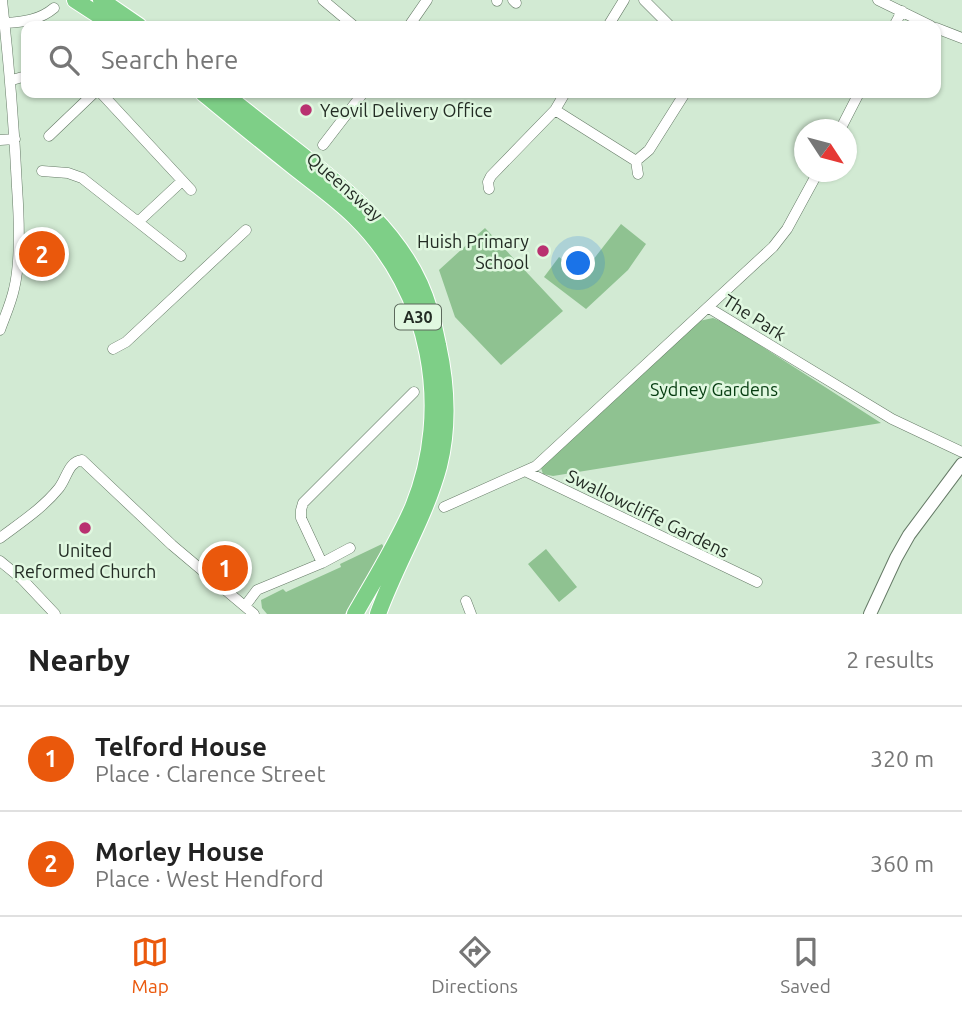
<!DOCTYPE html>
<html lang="en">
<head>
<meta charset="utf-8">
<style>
	:root { --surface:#fff; --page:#f2f2f2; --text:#222; --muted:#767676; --line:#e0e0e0; --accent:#ea580c }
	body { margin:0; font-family:Ubuntu,sans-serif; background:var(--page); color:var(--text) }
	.compass { position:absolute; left:794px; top:119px; width:63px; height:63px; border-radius:50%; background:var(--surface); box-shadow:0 2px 5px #0004; rotate:126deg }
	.you { position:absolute; left:579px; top:264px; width:24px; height:24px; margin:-18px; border:5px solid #fff; border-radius:50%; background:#1a73e8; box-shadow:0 0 0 10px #1a73e833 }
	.badge { display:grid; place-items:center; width:46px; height:46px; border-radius:50%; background:var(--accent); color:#fff; font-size:23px; font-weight:700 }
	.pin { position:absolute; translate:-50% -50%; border:4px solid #fff; box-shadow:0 2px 7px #0006 }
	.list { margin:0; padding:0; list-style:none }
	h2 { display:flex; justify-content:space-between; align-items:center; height:91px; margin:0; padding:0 28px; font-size:30px }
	h2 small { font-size:23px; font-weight:400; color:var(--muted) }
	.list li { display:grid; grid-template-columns:46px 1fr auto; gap:21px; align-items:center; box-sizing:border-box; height:105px; padding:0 28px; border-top:2px solid var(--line) }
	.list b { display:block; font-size:26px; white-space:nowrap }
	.list p { margin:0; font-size:23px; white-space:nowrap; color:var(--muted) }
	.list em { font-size:23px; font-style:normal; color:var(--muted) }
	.icon { flex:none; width:38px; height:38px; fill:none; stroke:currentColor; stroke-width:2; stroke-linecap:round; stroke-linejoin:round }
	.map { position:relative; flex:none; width:962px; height:614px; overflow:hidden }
	.search { position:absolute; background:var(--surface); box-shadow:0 2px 5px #0004; left:21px; right:21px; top:21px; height:77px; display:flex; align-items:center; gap:18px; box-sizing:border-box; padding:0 24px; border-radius:14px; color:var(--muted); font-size:26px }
	.sheet { height:301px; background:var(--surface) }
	nav { display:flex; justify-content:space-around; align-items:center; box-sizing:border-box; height:98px; border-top:2px solid var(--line); background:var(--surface); font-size:19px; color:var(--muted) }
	nav a { display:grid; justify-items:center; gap:4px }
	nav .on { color:var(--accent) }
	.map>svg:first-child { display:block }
	.green { fill:#8fc291 }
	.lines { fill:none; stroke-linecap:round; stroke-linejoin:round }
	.minor-casing { stroke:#657a66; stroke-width:11 }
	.tertiary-casing { stroke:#657a66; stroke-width:14 }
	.trunk-casing { stroke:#fff; stroke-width:18 }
	.minor { stroke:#fff; stroke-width:10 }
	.tertiary { stroke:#fff; stroke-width:12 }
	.trunk { stroke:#7ecf87; stroke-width:16 }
	.poi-dot { fill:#b93170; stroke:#e0f8e0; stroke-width:2.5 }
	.labels { text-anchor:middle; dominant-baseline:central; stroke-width:5; stroke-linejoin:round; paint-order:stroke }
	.shield { fill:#e0f8e0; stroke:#5c695c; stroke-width:2 }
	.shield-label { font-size:16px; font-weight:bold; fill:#232c24 }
	.poi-label { font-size:18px; fill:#232c24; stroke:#e0f8e0; text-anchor:start }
	.street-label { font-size:18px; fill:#232c24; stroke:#e0f8e0 }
	.park-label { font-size:18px; fill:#053c10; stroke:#e0f8e0 }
</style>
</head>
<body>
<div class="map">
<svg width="962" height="614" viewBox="0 0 962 614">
	<rect width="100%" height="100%" fill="#d2ead3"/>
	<path class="green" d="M621,224l25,20 -18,26 -42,39 -42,-32 15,-20 23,17z
		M485,228l78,83 -62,54 -46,-48 -16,-47z
		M713,318l14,6 154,99 -328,53 -10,-2 -2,-6 158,-147z
		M382,544l3,5 -40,65h-78l-5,-6 -1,-8 22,-11 3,3 55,-25 -1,-3z
		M546,549l31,38 -18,15 -31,-38z"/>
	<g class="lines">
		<g class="minor-casing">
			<path id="minor" d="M323,0l31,26
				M513,0l3,3
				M644,0l26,26
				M878,0l53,26
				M497,1v-1
				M5,23c18,-1 35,-3 49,-15
				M409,26l18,-26
				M608,26l16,-26
				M894,26l8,-15
				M936,28l26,10
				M12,80l14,-4
				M101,93l90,97
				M555,110l81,51
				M840,130l19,-37
				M49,136l45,-43
				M0,140l15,-1
				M323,145l40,-52
				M636,161l13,-11 36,-57
				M636,161l2,13
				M42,171l26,2 14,5 56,44 44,-41
				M489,189l-1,-7 3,-6 64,-66 10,-17
				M138,222l43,34
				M709,308l183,111 70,33
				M0,330c5,-14 11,-27 14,-41 7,-28 5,-73 3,-102 -3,-63 -8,-124 -15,-187
				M113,349l13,-7 120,-112
				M527,472l230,110
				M444,507l92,-41 237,-219 14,-18 31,-57
				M0,538c20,-15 43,-30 59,-50 8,-10 9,-26 23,-28l90,85 82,69
				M0,561l22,18 33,35
				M322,563l-21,-45v-8l2,-7 111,-111
				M466,601l5,13
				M245,606l12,-16 65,-27 28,-15"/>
		</g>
		<g class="tertiary-casing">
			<path id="tertiary" d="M870,614l26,-56 13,-23 53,-71"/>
		</g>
		<g class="trunk-casing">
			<path id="trunk" d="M75,0l40,26
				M101,0l38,26
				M203,93c28,23 57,47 86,70 22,18 46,34 66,54 76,75 98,191 58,290 -16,37 -38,72 -58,107
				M223,93c28,22 56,44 84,66 44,35 89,72 113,125 9,20 14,40 18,61 9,41 11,81 1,121 -14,52 -43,98 -61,148"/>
		</g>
		<use href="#minor" class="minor"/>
		<use href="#tertiary" class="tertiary"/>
		<use href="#trunk" class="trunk"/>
	</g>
	<g class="poi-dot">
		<circle cx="306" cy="110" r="7"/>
		<circle cx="543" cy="251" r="7"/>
		<circle cx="85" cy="528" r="7"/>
	</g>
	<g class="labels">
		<rect class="shield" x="395" y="304.5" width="46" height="25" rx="5"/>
		<g class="shield-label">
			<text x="418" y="317">A30</text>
		</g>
		<g class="poi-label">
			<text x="320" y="110">Yeovil Delivery Office</text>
			<text x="529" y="241" text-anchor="end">Huish Primary<tspan x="529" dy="21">School</tspan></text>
			<text x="85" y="550" text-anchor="middle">United<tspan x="85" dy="21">Reformed Church</tspan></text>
		</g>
		<g class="street-label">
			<text transform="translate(345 186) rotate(41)">Queensway</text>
			<text transform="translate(755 317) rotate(32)">The Park</text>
			<text transform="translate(648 513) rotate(26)">Swallowcliffe Gardens</text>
		</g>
		<g class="park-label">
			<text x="714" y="389">Sydney Gardens</text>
		</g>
	</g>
</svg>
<svg class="compass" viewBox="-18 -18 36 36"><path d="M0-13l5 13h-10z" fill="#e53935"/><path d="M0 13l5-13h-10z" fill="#767676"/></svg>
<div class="you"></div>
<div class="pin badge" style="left:225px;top:568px">1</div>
<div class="pin badge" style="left:42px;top:254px">2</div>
<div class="search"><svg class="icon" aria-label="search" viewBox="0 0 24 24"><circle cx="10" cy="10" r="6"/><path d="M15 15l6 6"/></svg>Search here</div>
</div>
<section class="sheet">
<h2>Nearby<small>2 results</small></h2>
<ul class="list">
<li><span class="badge">1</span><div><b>Telford House</b><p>Place · Clarence Street</p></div><em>320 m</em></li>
<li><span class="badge">2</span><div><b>Morley House</b><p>Place · West Hendford</p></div><em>360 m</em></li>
</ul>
</section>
<nav>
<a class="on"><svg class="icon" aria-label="map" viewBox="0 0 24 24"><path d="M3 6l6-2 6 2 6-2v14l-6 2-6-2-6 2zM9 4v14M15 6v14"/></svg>Map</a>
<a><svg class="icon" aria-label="directions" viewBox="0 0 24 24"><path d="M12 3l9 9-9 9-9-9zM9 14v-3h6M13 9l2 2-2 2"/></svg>Directions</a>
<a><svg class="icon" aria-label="saved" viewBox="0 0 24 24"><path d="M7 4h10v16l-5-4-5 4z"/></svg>Saved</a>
</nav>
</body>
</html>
